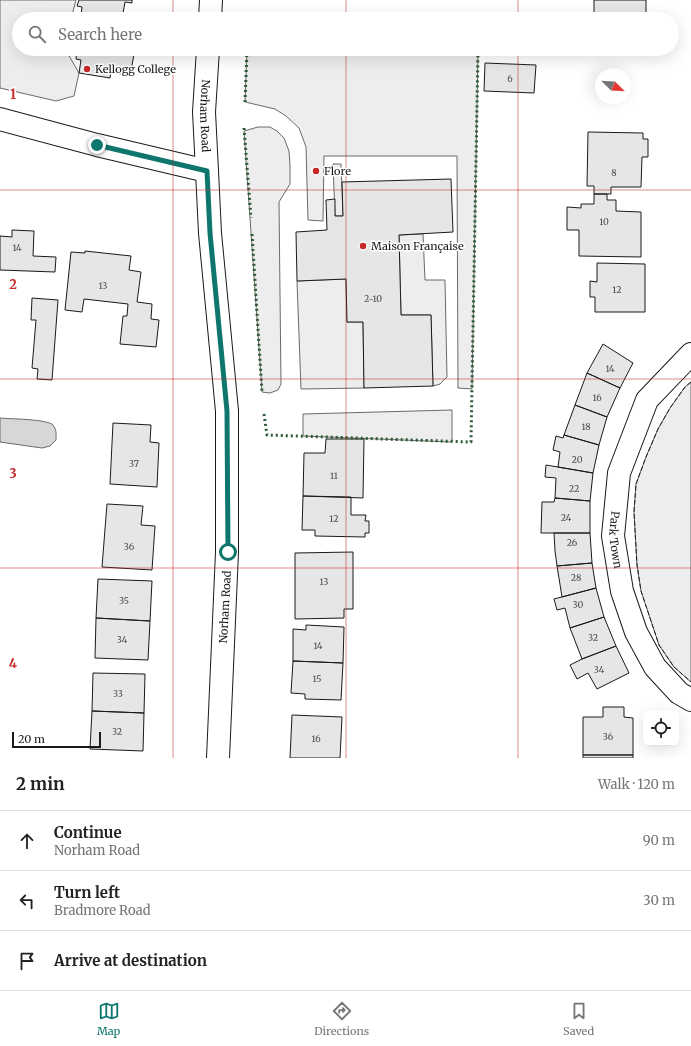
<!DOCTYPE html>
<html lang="en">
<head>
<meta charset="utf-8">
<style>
	:root { --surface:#fff; --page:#f2f2f2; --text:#222; --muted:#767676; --line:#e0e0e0; --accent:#0f766e }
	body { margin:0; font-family:Merriweather,serif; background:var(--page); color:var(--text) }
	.controls { position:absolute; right:12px; bottom:12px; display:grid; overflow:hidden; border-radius:8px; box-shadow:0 4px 16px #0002 }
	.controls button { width:36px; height:36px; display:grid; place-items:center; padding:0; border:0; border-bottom:1px solid var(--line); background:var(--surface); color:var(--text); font:20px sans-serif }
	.compass { position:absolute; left:595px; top:68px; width:36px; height:36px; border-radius:50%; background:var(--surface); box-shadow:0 4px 16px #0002; rotate:114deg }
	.scale { position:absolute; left:12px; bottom:10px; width:89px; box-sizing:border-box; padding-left:4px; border:2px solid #1a1a1a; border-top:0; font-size:11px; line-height:14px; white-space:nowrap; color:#1a1a1a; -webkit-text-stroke:3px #fff; paint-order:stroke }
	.stop { position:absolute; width:12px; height:12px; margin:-9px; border:3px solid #0f766e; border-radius:50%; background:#fff }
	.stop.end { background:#0f766e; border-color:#fff; box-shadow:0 1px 4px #0008 }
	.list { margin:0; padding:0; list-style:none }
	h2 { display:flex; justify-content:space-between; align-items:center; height:52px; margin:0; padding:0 16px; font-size:17px }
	h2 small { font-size:13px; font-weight:400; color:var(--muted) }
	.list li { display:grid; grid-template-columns:26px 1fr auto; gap:12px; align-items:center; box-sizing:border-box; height:60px; padding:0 16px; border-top:1px solid var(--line) }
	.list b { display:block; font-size:15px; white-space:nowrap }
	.list p { margin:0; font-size:13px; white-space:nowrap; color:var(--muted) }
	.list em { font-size:13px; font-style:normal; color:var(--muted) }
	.icon { flex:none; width:22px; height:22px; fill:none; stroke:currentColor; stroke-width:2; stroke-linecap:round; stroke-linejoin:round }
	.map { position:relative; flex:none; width:691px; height:758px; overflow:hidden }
	.search { position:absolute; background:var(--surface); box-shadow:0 4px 16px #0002; left:12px; right:12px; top:12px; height:44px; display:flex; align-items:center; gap:10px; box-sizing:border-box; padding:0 14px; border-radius:22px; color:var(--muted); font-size:15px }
	.sheet { height:232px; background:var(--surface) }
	nav { display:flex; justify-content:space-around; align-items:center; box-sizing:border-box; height:56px; border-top:1px solid var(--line); background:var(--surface); font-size:11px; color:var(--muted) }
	nav a { display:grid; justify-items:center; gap:2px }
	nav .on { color:var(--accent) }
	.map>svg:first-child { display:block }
	.built { fill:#ededed; stroke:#6a6a6a }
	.water { fill:#d7d7d7; stroke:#6a6a6a }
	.building { fill:#e6e6e6; stroke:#1a1a1a }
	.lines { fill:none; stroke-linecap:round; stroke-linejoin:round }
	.minor-casing { stroke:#1a1a1a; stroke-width:24 }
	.minor { stroke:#fff; stroke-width:22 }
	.hedge { stroke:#2b5a34; stroke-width:3; stroke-dasharray:2 3; stroke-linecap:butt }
	.fence { stroke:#1a1a1a; stroke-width:1; stroke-dasharray:5 2; stroke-linecap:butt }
	.route { stroke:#0f766e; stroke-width:5 }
	.grid { fill:none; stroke:#c62828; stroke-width:1; stroke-opacity:0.55 }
	.poi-dot { fill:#c62828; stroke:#fff; stroke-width:1.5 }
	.labels { text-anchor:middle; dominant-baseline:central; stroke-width:3; stroke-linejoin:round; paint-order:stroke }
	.number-label { font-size:9px; fill:#4d4d4d }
	.poi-label { font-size:11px; fill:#1a1a1a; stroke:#fff; text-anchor:start }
	.street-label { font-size:11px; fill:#1a1a1a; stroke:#fff }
	.grid-label { font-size:13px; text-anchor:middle; font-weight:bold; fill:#c62828; stroke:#fff; stroke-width:3; stroke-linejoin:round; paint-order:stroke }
</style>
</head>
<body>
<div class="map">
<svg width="691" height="758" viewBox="0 0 691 758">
	<rect width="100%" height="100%" fill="#fff"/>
	<path class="built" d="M0,0h76l-5,19h-52v30h50l-1,5 11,19 -5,23 -18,5 -56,-13z
		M247,49h216l15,2 -6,338 -14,-1 -1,-232h-133l-1,65 -15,-1 -2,-73 -7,-19 -13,-12 -11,-7 -30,-7z
		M258,127h12l7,4 7,7 5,13 1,14v19l-11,18 2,182 -3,6 -8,3 -8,-1 -18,-261z
		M333,164h8l2,52h-8z
		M423,234l2,46h20l2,97 -7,7 -7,2 -2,-71h-30l-2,-80z
		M346,279l1,43h16l1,66 -63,1 -4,-108z
		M691,382v300l-17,-15 -15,-22 -18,-54 -4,-26 -3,-53 2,-28 10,-27 12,-28 12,-21 15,-21z
		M452,410v32l-149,-6v-22z"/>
	<path class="water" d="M0,418c10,1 47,1 53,7 4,5 3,10 3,15l-6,6 -8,2 -42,-6z"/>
	<path class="building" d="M79,0h53v3l-7,-1 -3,17h-12l-26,-5 -3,2 1,-9 -5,-1z
		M594,0h52v19h-52z
		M84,14l26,5h-27z
		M77,49h58l-5,27 -19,-4 -1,6 -31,-5 2,-13 -5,-1z
		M485,63l51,2 -2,28 -50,-2z
		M588,132l55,1v6h5v18h-6l-1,30h-30v7h-17v-8h-7z
		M451,179l2,53 -54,3 2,80h30l2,71 -69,2 -1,-66h-16l-1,-43 -49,2 -1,-49 31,-2 -1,-30 9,-1v17h8l-1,-34z
		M594,194h13v6h9v11l25,1v45l-62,-1v-26h-12v-23l14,1v-4h13z
		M12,230l22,1 -1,25 23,1 -1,15 -55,-2v-34l12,1z
		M85,251l46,5 -2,14 12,2 -4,30 15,2 -1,15 8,1 -3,27 -36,-3 3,-28h4l1,-12 -44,-5 -2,13 -17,-2 6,-58 14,1z
		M597,263l48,1v48h-50v-15h-5v-16l7,1z
		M32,298l26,2 -6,80 -15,-1 1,-10 -6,-1 4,-48h-5z
		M603,344l30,19 -13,25 -33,-15z
		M587,373l33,15 -13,29 -32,-12z
		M575,405l32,12 -8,28 -35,-10z
		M113,423l38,2 -1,17 9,1 -2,44 -47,-3z
		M564,435l35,10 -6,28 -35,-6 2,-15 -7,-2 3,-14 7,2z
		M326,439h38l-1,59 -60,-2 1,-43h21z
		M546,465l47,8 -3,28 -35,-3 1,-20 -11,-1z
		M303,496l48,1v18h15l-1,6h4v12h-4v4l-50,-1v-6h-13z
		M555,498l35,3v32h-49l1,-31h12z
		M107,504l36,2 -2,19 14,1 -3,44 -50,-3z
		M554,533h36l2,30 -35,3 -2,-15z
		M353,552v57h-9v9l-49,1v-66z
		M592,563l4,25 -34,9 -5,-31z
		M98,579l54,2 -2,40 -54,-3z
		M596,588l8,29 -34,11 -5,-20 -8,2 -3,-11z
		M604,617l12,29 -34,13 -12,-31z
		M96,618l54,3 -2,39 -53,-2z
		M306,625l38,2 -1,36 -50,-2v-32l13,1z
		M616,646l13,27 -32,16 -9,-16 -11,6 -7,-14 12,-6z
		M293,661l50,2 -2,37 -36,-1v-5l-14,-1z
		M93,673l52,1 -1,39 -52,-2z
		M603,707h21v10l9,1v37h-50v-38h20z
		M92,711l52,2 -1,38 -53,-2z
		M292,715l50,2 -2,41h-50z
		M583,755h50v3h-50z"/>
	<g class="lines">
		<g class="minor-casing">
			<g id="minor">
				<path d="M210,19l1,-19"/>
				<path id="s1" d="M208,49l-4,63 3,59 3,62 17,178v141l-9,206"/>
				<path d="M0,119l97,26 110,26"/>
				<path id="s2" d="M691,354l-44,46 -28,73 -6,63 9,55 14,41 19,35 24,26 12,7"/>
			</g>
		</g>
		<use href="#minor" class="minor"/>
		<path class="hedge" d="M245,102l2,-53
			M244,128l7,90
			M252,234l10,158
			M264,414l3,21 204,7 7,-391 -15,-2"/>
		<path class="fence" d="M691,382l-6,5 -15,21 -12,21 -12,28 -10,27 -2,28 3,53 4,26 18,54 15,22 17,15"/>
	</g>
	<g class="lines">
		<path class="route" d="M97,145l110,26 3,62 17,178 1,141"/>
	</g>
	<path class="grid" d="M173,0v19M346,0v19M518,0v19M173,49v709M346,49v709M518,49v709M0,190h691M0,379h691M0,568h691"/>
	<g class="poi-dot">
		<circle cx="87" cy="69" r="4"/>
		<circle cx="316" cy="171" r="4"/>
		<circle cx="363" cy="246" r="4"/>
	</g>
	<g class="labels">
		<g class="number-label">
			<text x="510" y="78">6</text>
			<text x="614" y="172">8</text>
			<text x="604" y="221">10</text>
			<text x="17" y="247">14</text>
			<text x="103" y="285">13</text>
			<text x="617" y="289">12</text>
			<text x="373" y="298">2-10</text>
			<text x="610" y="368">14</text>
			<text x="597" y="397">16</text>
			<text x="586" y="426">18</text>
			<text x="577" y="459">20</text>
			<text x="134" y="463">37</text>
			<text x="334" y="475">11</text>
			<text x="574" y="488">22</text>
			<text x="566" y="517">24</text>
			<text x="334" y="518">12</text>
			<text x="572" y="542">26</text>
			<text x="129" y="546">36</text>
			<text x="576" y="577">28</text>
			<text x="324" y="581">13</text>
			<text x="124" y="600">35</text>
			<text x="578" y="604">30</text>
			<text x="593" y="637">32</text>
			<text x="122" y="639">34</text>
			<text x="318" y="645">14</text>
			<text x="599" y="669">34</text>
			<text x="317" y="678">15</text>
			<text x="118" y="693">33</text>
			<text x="117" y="731">32</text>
			<text x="608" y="736">36</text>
			<text x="316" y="738">16</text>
		</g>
		<g class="poi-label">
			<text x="95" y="69">Kellogg College</text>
			<text x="324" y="171">Flore</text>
			<text x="371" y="246">Maison Française</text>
		</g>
		<g class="street-label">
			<text stroke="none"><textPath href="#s1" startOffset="67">Norham Road</textPath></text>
			<text stroke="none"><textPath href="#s2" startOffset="209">Park Town</textPath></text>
			<text transform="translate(225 607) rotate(-87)">Norham Road</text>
		</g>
	</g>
	<g class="grid-label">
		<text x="13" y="99">1</text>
		<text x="13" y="289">2</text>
		<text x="13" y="478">3</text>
		<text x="13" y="668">4</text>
	</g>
</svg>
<div class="controls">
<button><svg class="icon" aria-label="locate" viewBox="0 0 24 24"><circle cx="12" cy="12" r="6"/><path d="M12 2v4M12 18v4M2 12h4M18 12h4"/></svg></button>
</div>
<svg class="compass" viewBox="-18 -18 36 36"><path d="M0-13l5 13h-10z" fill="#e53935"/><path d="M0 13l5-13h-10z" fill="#767676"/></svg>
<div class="scale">20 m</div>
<div class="stop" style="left:228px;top:552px"></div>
<div class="stop end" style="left:97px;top:145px"></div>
<div class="search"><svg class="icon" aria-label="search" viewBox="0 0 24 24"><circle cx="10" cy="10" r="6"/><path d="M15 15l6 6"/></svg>Search here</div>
</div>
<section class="sheet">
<h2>2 min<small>Walk · 120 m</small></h2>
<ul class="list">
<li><svg class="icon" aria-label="ahead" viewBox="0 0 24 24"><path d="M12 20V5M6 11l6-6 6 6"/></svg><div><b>Continue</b><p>Norham Road</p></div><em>90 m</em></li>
<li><svg class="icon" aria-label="left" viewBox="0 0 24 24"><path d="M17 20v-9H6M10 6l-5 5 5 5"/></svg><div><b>Turn left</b><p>Bradmore Road</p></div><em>30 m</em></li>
<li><svg class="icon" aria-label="arrive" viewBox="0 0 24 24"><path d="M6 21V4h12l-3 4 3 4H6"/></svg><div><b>Arrive at destination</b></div></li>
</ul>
</section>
<nav>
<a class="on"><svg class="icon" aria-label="map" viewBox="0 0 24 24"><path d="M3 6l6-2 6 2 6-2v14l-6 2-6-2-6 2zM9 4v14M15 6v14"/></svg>Map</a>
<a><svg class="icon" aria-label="directions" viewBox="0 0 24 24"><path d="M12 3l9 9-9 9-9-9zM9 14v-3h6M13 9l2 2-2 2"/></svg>Directions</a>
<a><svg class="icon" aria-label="saved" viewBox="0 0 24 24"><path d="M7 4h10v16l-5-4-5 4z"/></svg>Saved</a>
</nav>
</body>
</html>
